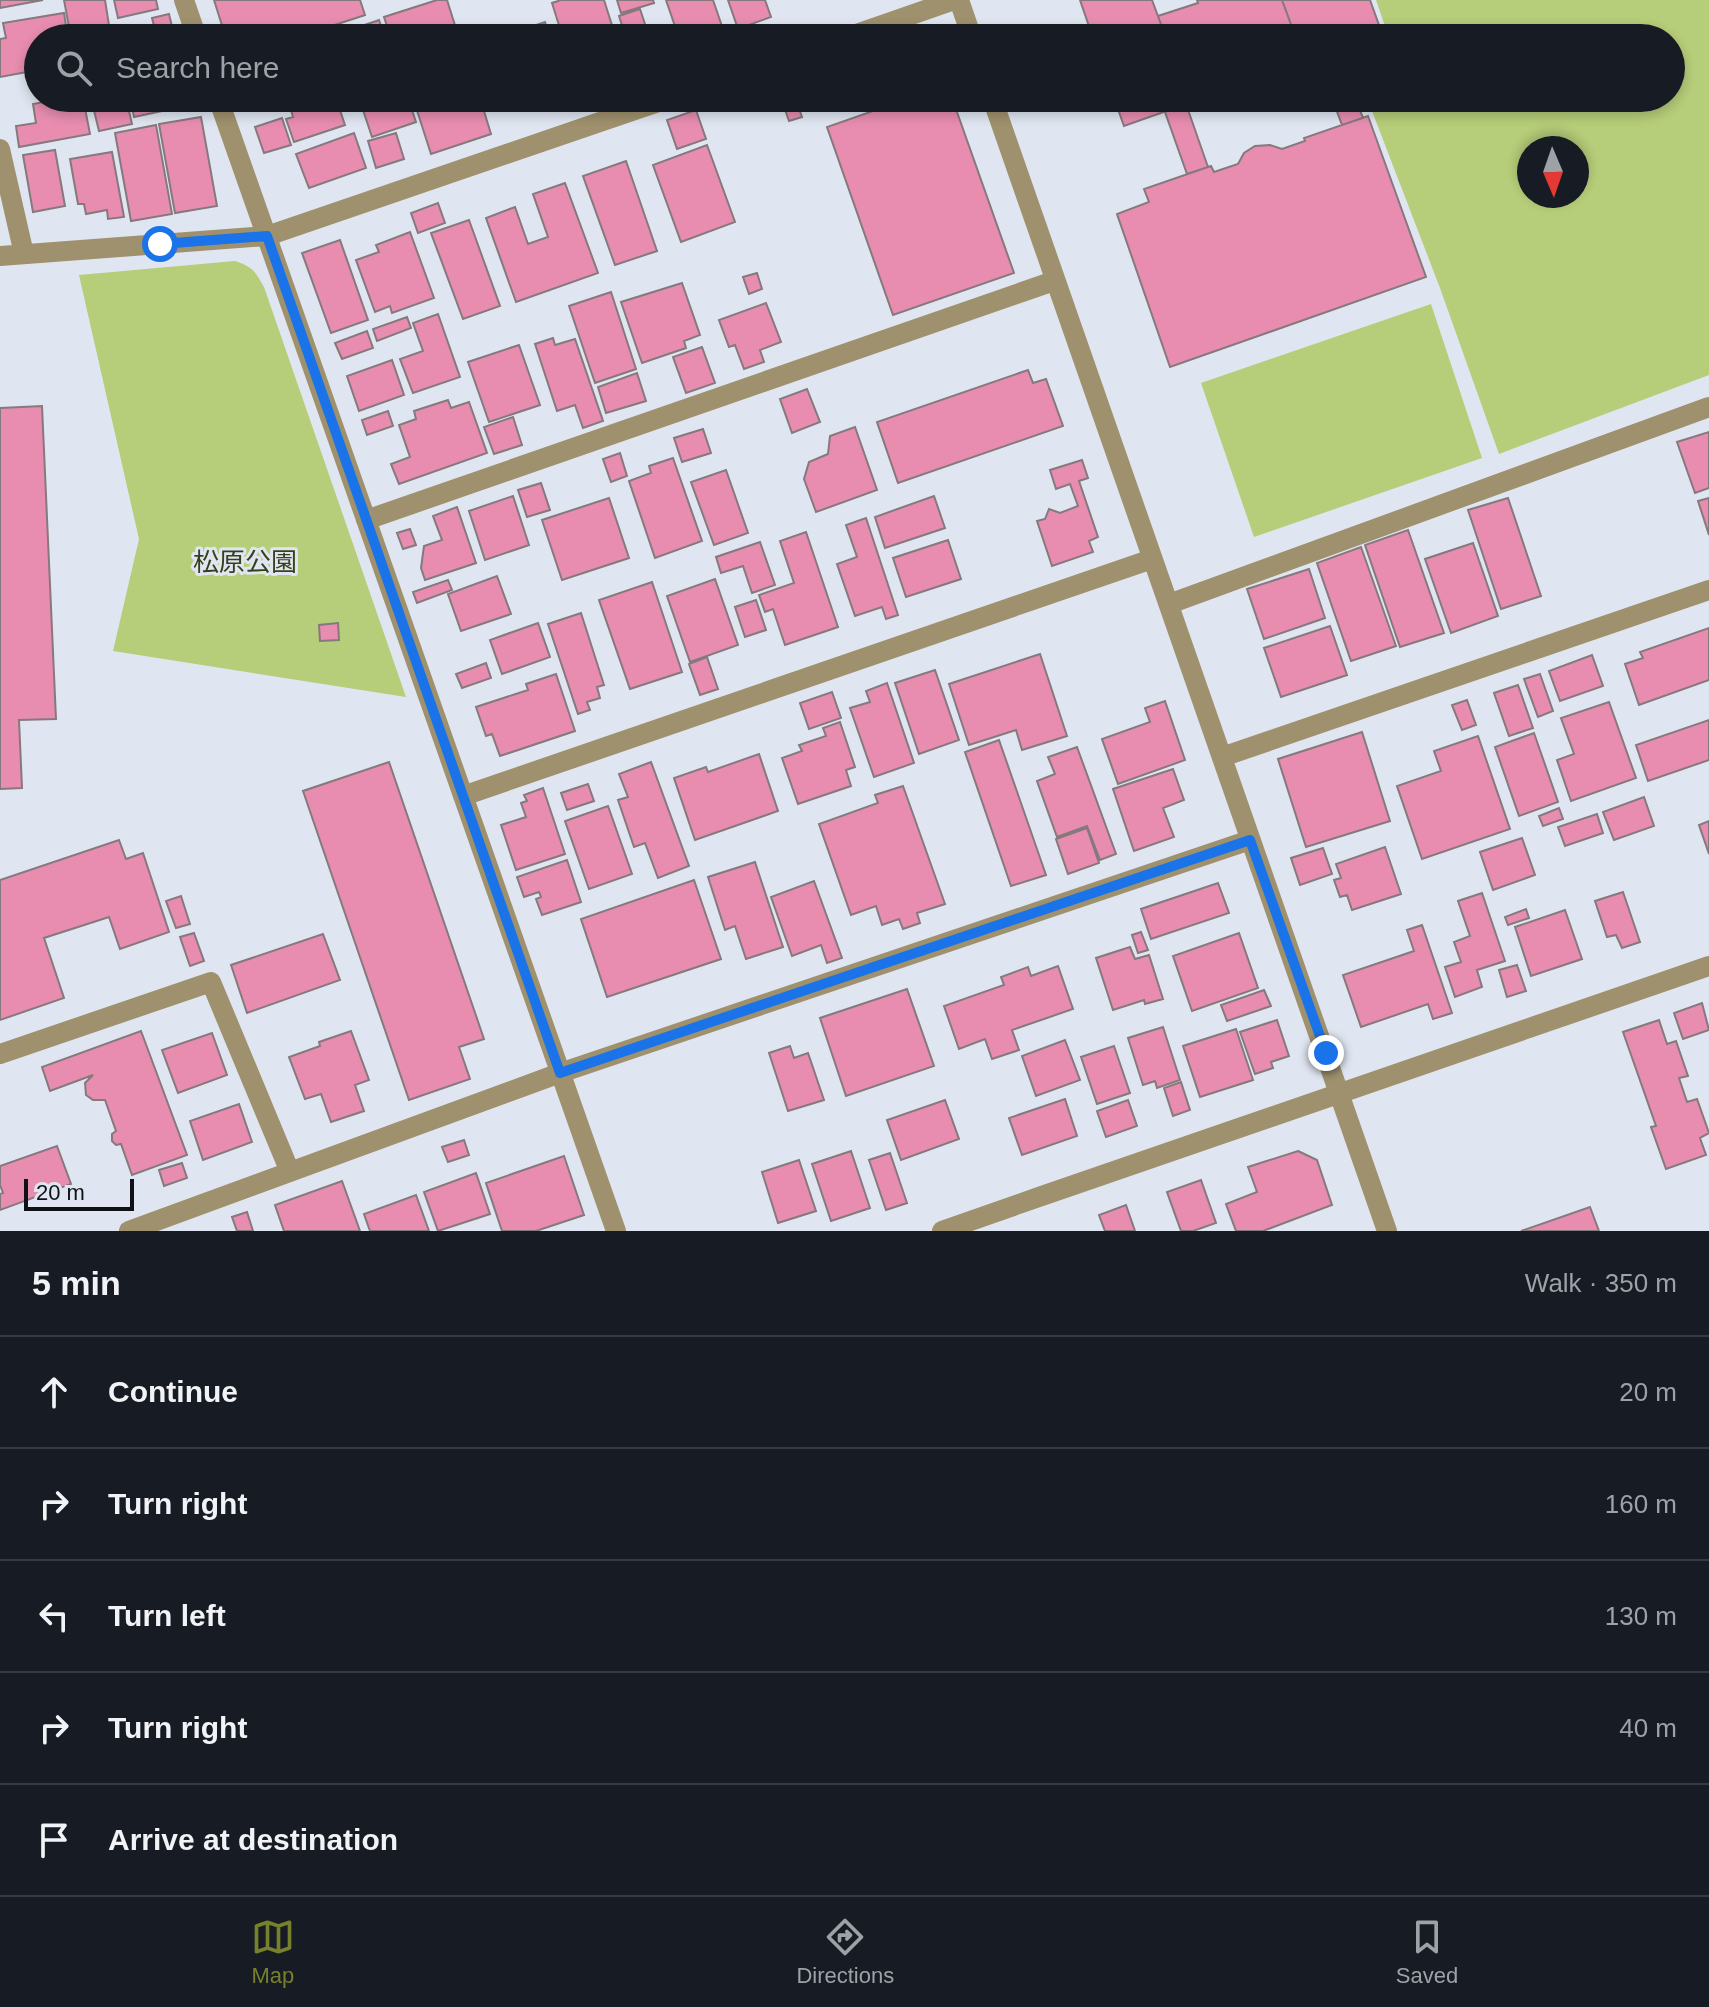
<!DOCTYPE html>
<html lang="en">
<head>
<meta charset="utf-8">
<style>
	:root { --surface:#171b24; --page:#242831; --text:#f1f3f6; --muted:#9ea1a6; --line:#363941; --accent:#77802b }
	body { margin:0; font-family:Arial,"Noto Sans JP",sans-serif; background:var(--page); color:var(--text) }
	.compass { position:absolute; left:1517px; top:136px; width:72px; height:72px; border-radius:50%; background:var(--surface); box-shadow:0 4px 12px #0003; rotate:178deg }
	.scale { position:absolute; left:24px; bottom:20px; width:110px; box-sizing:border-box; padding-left:8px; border:4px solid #0f1114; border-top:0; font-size:22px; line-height:28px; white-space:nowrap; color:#0f1114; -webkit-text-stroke:6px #e0e6f1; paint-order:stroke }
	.stop { position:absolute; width:24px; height:24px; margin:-18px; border:6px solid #1a73e8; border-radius:50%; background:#fff }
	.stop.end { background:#1a73e8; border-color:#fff; box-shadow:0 2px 8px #0008 }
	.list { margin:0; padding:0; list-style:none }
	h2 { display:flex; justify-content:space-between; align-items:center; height:104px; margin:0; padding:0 32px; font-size:34px }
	h2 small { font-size:26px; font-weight:400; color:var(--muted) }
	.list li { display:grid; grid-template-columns:52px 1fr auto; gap:24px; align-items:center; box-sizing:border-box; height:112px; padding:0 32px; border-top:2px solid var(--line) }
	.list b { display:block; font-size:30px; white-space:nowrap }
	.list em { font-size:26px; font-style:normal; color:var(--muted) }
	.icon { flex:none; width:44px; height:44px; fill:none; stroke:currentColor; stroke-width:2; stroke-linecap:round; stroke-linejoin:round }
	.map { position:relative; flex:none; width:1709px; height:1231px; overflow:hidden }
	.search { position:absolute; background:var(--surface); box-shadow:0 4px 12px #0003; left:24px; right:24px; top:24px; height:88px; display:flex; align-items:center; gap:20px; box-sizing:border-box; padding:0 28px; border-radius:44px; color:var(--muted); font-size:30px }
	.sheet { height:664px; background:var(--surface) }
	nav { display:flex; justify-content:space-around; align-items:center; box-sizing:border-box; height:112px; border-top:2px solid var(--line); background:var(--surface); font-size:22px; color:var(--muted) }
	nav a { display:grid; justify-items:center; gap:4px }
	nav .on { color:var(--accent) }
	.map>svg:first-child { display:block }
	.green { fill:#b6cd79; fill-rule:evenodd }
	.building { fill:#e88db0; stroke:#85797d; stroke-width:2 }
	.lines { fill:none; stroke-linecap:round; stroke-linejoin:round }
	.minor { stroke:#9f916d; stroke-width:20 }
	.tertiary { stroke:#9f916d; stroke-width:20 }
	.route { stroke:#1a73e8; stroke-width:10 }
	.labels { text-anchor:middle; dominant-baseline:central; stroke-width:6; stroke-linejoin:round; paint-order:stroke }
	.park-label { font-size:26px; fill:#37401a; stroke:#e0e6f1 }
</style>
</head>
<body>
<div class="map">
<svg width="1709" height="1231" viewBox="0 0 1709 1231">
	<rect width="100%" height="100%" fill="#e0e6f1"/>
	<path class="green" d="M1376,0h333v375l-210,79 -59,-166 -73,-190h304v-60h-282zM1529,148h48v48h-48z
		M235,261c18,6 20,10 29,26l142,410 -293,-46 26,-112 -60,-264z
		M1431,304l51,154 -228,79 -53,-154z"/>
	<path class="building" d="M0,0h43l-43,8z
		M64,0h41l6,38h-40z
		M114,0h42l2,9 -40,9z
		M214,0h146l5,15 -70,23h-69z
		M437,0h10l12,38h-68l-7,-21z
		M561,0h43l12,38h-53l-11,-35z
		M617,0h36l1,3 -33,10z
		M666,0h47l13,38h-20l-2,-4 -10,4h-15z
		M728,0h37l6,17 -33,12z
		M1080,0h72l14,38h-73z
		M1197,0h85l14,38h-130l-8,-22 40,-13z
		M1282,0h88l10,28 -29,10h-55z
		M640,9l9,27 18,-6 2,8h-43l-7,-22z
		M64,13l4,25h-30v32l-38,7v-38l6,-1 -3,-15z
		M169,14l5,21 -17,3 -5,-20z
		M379,20l6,18h-40l-1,-6z
		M545,22l5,16h-53z
		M65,98h18l7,36 -71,13 -3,-21 20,-3 -3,-19z
		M91,98h35l6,26 -33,7z
		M130,98h64l1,6 -61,13z
		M293,98h43l9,27 -51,17 -8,-23 7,-2 -5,-17z
		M359,98h49l8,24 -44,15z
		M413,98h67l11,36 -60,20z
		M507,98h36l-33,11z
		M781,98h14l7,19 -13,4z
		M910,98h42l62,175 -121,42 -66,-188z
		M1114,98h74l1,5 -65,23z
		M1332,98h23l8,20 -21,7z
		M1186,104l22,63 -21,7 -22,-62z
		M696,110l10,29 -29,10 -10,-29z
		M1368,116l58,161 -256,90 -53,-153 32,-12 -5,-13 64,-22 3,-1 3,6 24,-8 6,-11 11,-7 15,-1 12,4 23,-8 -1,-3z
		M201,117l16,89 -42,7 -16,-89z
		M282,118l9,27 -27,8 -9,-26z
		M156,125l16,89 -41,7 -16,-88z
		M354,133l12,35 -57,20 -13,-34z
		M396,133l8,26 -28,9 -8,-27z
		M707,145l28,77 -54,20 -28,-77z
		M55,150l10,56 -32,6 -10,-57z
		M112,152l12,65 -16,2 -1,-9 -21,4 -2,-10h-6l-8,-45z
		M626,161l31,90 -42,14 -32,-89z
		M565,183l33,90 -82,29 -30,-84 29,-11 13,37 20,-7 -15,-43z
		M438,203l7,20 -27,10 -7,-20z
		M469,220l31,86 -37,13 -32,-86z
		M410,232l24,66 -42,15 -2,-7 -15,6 -19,-52 23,-8 -3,-7z
		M340,240l28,80 -37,13 -29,-80z
		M757,273l5,16 -13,5 -6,-17z
		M682,283l18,52 -16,6 2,7 -44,15 -21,-61z
		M611,292l25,77 -41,14 -26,-77z
		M766,303l15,39 -21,8 4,12 -20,7 -9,-24 -6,2 -10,-27z
		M438,314l22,63 -47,16 -13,-34 23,-8 -10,-28z
		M407,317l4,11 -34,13 -4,-12z
		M367,331l6,17 -31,11 -7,-16z
		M553,338l2,7 20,-6 28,82 -20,7 -8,-23 -18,6 -22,-67z
		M519,345l21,60 -51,17 -21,-60z
		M702,347l13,36 -29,10 -13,-36z
		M392,360l12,35 -45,16 -12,-35z
		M1028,370l5,13 13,-4 17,47 -165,57 -21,-61z
		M637,373l9,28 -40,12 -8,-26z
		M807,389l13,33 -28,11 -12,-34z
		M448,400l3,8 18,-6 18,51 -88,31 -8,-20 19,-7 -11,-32 17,-6 -2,-8z
		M42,406l14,313 -37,1 3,68 -22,1v-381z
		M388,411l5,15 -26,9 -5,-15z
		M513,417l9,28 -28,9 -10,-27z
		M855,427l22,63 -61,22 -12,-33 5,-17 19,-8 2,-18z
		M703,429l8,24 -29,9 -8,-24z
		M1709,432v56l-14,5 -18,-51z
		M620,453l7,23 -16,6 -8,-23z
		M673,458l29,83 -47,17 -26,-77 22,-8 -2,-7z
		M1082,460l6,18 -9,3 19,56 -9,4 4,11 -41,14 -15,-45 8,-2 4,-10 11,4 18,-7 -8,-22 -14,5 -6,-19z
		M726,470l22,63 -34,12 -23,-63z
		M541,483l9,27 -23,7 -9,-27z
		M513,496l16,49 -44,15 -16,-49z
		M934,496l11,32 -60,20 -10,-31z
		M609,498l20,60 -67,22 -20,-60z
		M1508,498l33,98 -40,13 -33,-99z
		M1709,498v37l-11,-34z
		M457,507l19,56 -51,17 -4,-12 3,-22 18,-6 -9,-24z
		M866,518l32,97 -12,4 -4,-12 -27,9 -18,-52 20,-7 -11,-32z
		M410,529l6,16 -13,4 -6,-16z
		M1408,530l36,103 -44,14 -35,-102z
		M806,532l32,95 -53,18 -12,-36 -8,3 -6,-17 35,-12 -14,-42z
		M948,540l13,39 -55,18 -13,-39z
		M760,542l15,43 -23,8 -9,-27 -22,7 -5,-16z
		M1473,543l25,73 -47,17 -26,-74z
		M1361,547l35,99 -45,15 -34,-98z
		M1309,569l16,49 -61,21 -17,-50z
		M497,576l14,38 -50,17 -13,-37z
		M715,579l23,66 -48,17 -23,-66z
		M448,580l4,10 -35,13 -4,-11z
		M652,582l30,90 -52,17 -31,-89z
		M756,600l10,30 -21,7 -10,-30z
		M581,613l23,72 -7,2 3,11 -13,4 3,8 -12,4 -30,-90z
		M338,623l1,17 -19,1 -1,-16z
		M538,623l12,34 -48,17 -12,-34z
		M1330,626l17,49 -66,22 -17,-49z
		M1709,628v52l-70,25 -14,-41 18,-6 -3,-6z
		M1040,654l27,82 -45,14 -6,-20 -47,15 -20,-61z
		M1592,655l11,31 -43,15 -11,-30z
		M707,657l11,32 -18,6 -11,-31z
		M486,663l5,15 -29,10 -6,-14z
		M935,670l24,70 -40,14 -24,-71z
		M556,674l19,57 -75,25 -8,-22 -6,2 -10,-29 52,-17 -2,-6z
		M1540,674l13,37 -15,6 -14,-38z
		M887,683l27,80 -40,14 -24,-69 20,-6 -4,-11z
		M1518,685l15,43 -24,8 -15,-43z
		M832,692l9,26 -32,11 -9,-26z
		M1467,700l9,25 -14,5 -10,-25z
		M1165,701l20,59 -67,24 -16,-45 48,-17 -5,-14z
		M1609,702l27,76 -65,23 -14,-41 17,-6 -13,-36z
		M1709,720v40l-61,21 -12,-36z
		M840,722l15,45 -9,3 5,16 -53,18 -16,-46 20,-7 -3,-6 27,-9 -3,-8z
		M1362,732l28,89 -84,26 -28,-88z
		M1534,733l24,69 -39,14 -24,-69z
		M1478,736l32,93 -88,30 -25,-73 44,-15 -7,-20z
		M999,740l47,135 -35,11 -46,-134z
		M1077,747l39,107 -16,6 -13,-34 -30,11 -20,-56 18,-7 -7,-17z
		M759,754l19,57 -83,29 -21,-62 32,-11 2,5z
		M389,762l95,277 -25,8 11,32 -61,21 -106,-309z
		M651,762l38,104 -31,12 -13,-35 -11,4 -16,-47 10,-3 -9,-23z
		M1173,769l11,31 -21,8 11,29 -40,14 -21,-62z
		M588,784l6,17 -27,9 -6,-17z
		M903,786l42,118 -28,9 3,10 -17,6 -4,-10 -17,6 -6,-19 -25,9 -32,-91 59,-21 -3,-8z
		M543,788l22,66 -49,16 -15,-45 25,-8 -5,-14 6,-2 -3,-6z
		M1644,797l10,29 -40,14 -11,-28z
		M608,806l24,68 -43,15 -24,-68z
		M1559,808l4,11 -20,7 -4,-10z
		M1597,814l6,19 -38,13 -7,-19z
		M1709,821v33l-10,-29z
		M1087,828l12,35 -31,11 -12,-35z
		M1522,838l13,37 -42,15 -13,-38z
		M119,840l7,19 17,-6 26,79 -49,17 -11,-32 -65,21 20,60 -64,22v-140z
		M1385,847l16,47 -49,16 -5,-15 -7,2 -6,-17 7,-2 -5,-14z
		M1323,848l9,26 -32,11 -9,-27z
		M567,860l14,42 -39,13 -6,-16 5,-2 -2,-5 -15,5 -7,-20z
		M755,862l28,85 -37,12 -11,-33 -10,4 -17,-53z
		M694,880l27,79 -114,38 -26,-78z
		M814,881l28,77 -15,5 -6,-18 -29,11 -21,-59z
		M1218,883l11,30 -78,26 -10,-30z
		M1623,892l17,50 -18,6 -6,-13 -9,2 -12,-36z
		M1482,893l23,68 -28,9 5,17 -27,10 -10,-30 16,-5 -7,-20 16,-6 -12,-35z
		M181,896l9,28 -14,4 -10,-27z
		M1526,909l3,9 -21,7 -3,-8z
		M1565,910l17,49 -51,17 -16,-49z
		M1422,925l30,88 -19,6 -5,-15 -67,23 -18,-52 71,-24 -7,-21z
		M1141,932l7,18 -10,3 -6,-18z
		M194,933l10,28 -14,5 -10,-29z
		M1239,933l19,55 -66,23 -19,-55z
		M323,934l17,46 -93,33 -16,-48z
		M1130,947l5,12 14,-4 14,44 -18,5 -1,-4 -31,10 -17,-52z
		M1517,965l9,26 -19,6 -8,-27z
		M1058,966l15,43 -61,21 7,20 -27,9 -7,-20 -26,10 -15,-43 60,-21 -3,-8 27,-10 3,9z
		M907,989l27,77 -88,30 -26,-78z
		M1264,990l7,16 -44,15 -6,-16z
		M1702,1003l7,27 -26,9 -9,-26z
		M1277,1020l12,36 -18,6 2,6 -18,6 -15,-42z
		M1659,1020l8,24 9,-3 12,35 -9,2 8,24 10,-3 12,34 -9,5 6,17 -40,14 -15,-42 5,-1 -33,-94z
		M1163,1027l17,53 -23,8 -2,-7 -12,4 -15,-47z
		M1236,1029l17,51 -53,17 -17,-51z
		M141,1031l46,124 -55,20 -11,-31 -5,1 -4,-4v-7l4,-3 -11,-31h-12l-7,-5 -1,-12 8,-8 -43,16 -8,-24z
		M351,1031l18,49 -14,5 9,26 -33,11 -10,-28 -16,5 -16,-42 31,-11 -1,-4z
		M212,1033l15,42 -49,18 -16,-43z
		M1065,1040l15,40 -44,16 -14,-40z
		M790,1046l4,12 14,-5 16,47 -36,11 -19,-58z
		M1114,1046l16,47 -33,11 -16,-47z
		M1181,1082l9,28 -17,6 -9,-28z
		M1065,1099l12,37 -55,19 -13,-37z
		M945,1100l14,39 -58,21 -14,-40z
		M1128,1100l9,26 -31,11 -9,-26z
		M239,1104l13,38 -49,18 -13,-39z
		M464,1140l5,15 -21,7 -6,-15z
		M57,1146l14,38 -71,26v-16l3,-1 -3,-8v-19z
		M851,1151l19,57 -39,13 -19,-57z
		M1298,1151l19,9 15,45 -69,26h-27l-10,-27 31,-12 -9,-25z
		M890,1153l17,50 -21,7 -17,-50z
		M564,1156l20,59 -48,16h-34l-16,-48z
		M799,1160l17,51 -38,12 -16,-51z
		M182,1163l5,15 -23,8 -5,-16z
		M476,1173l14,41 -52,17 -14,-39z
		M1201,1180l15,43 -23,8h-12l-14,-39z
		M342,1181l18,50h-76l-9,-26z
		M416,1195l13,36h-59l-6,-17z
		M1126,1205l9,26h-30l-6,-16z
		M1590,1207l9,24h-78z
		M247,1212l6,19h-16l-5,-14z"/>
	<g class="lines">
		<path class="minor" d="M184,0l13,38
			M845,38l109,-38
			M218,98l398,1133
			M0,149l24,105
			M0,256l267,-20 403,-138
			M366,520l688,-239
			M1169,604l540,-197
			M1222,757l487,-167
			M463,796l689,-237
			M0,1054l211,-72 79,190
			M129,1231l431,-158 690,-233"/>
		<path class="tertiary" d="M959,0l13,38
			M992,98c129,379 265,755 395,1133
			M942,1231c255,-90 511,-177 767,-265"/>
	</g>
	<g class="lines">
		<path class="route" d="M160,244l107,-8 293,837 690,-233 76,213"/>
	</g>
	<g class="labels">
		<g class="park-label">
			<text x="245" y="562">松原公園</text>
		</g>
	</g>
</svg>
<svg class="compass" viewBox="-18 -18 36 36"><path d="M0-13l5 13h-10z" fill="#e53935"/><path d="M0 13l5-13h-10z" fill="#9ea1a6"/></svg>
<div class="scale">20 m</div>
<div class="stop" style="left:160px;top:244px"></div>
<div class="stop end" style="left:1326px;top:1053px"></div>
<div class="search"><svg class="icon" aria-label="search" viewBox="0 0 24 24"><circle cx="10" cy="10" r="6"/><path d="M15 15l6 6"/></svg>Search here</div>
</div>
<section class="sheet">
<h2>5 min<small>Walk · 350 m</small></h2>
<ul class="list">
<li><svg class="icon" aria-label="ahead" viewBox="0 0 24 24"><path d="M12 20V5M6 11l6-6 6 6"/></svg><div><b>Continue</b></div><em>20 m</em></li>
<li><svg class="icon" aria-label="right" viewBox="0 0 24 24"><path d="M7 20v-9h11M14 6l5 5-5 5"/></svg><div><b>Turn right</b></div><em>160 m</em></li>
<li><svg class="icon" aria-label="left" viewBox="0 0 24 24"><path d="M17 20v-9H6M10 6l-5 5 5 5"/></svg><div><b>Turn left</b></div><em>130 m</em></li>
<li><svg class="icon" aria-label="right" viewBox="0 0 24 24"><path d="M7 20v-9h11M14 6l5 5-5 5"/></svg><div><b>Turn right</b></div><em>40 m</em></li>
<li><svg class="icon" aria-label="arrive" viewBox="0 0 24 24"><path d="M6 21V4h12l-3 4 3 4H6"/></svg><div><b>Arrive at destination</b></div></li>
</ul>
</section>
<nav>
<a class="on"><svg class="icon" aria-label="map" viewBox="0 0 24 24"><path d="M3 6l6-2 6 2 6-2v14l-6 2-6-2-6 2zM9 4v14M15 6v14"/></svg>Map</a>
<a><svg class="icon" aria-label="directions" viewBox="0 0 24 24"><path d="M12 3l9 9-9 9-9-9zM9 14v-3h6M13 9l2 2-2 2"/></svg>Directions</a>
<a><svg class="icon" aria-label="saved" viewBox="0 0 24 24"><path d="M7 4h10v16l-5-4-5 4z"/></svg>Saved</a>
</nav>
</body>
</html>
